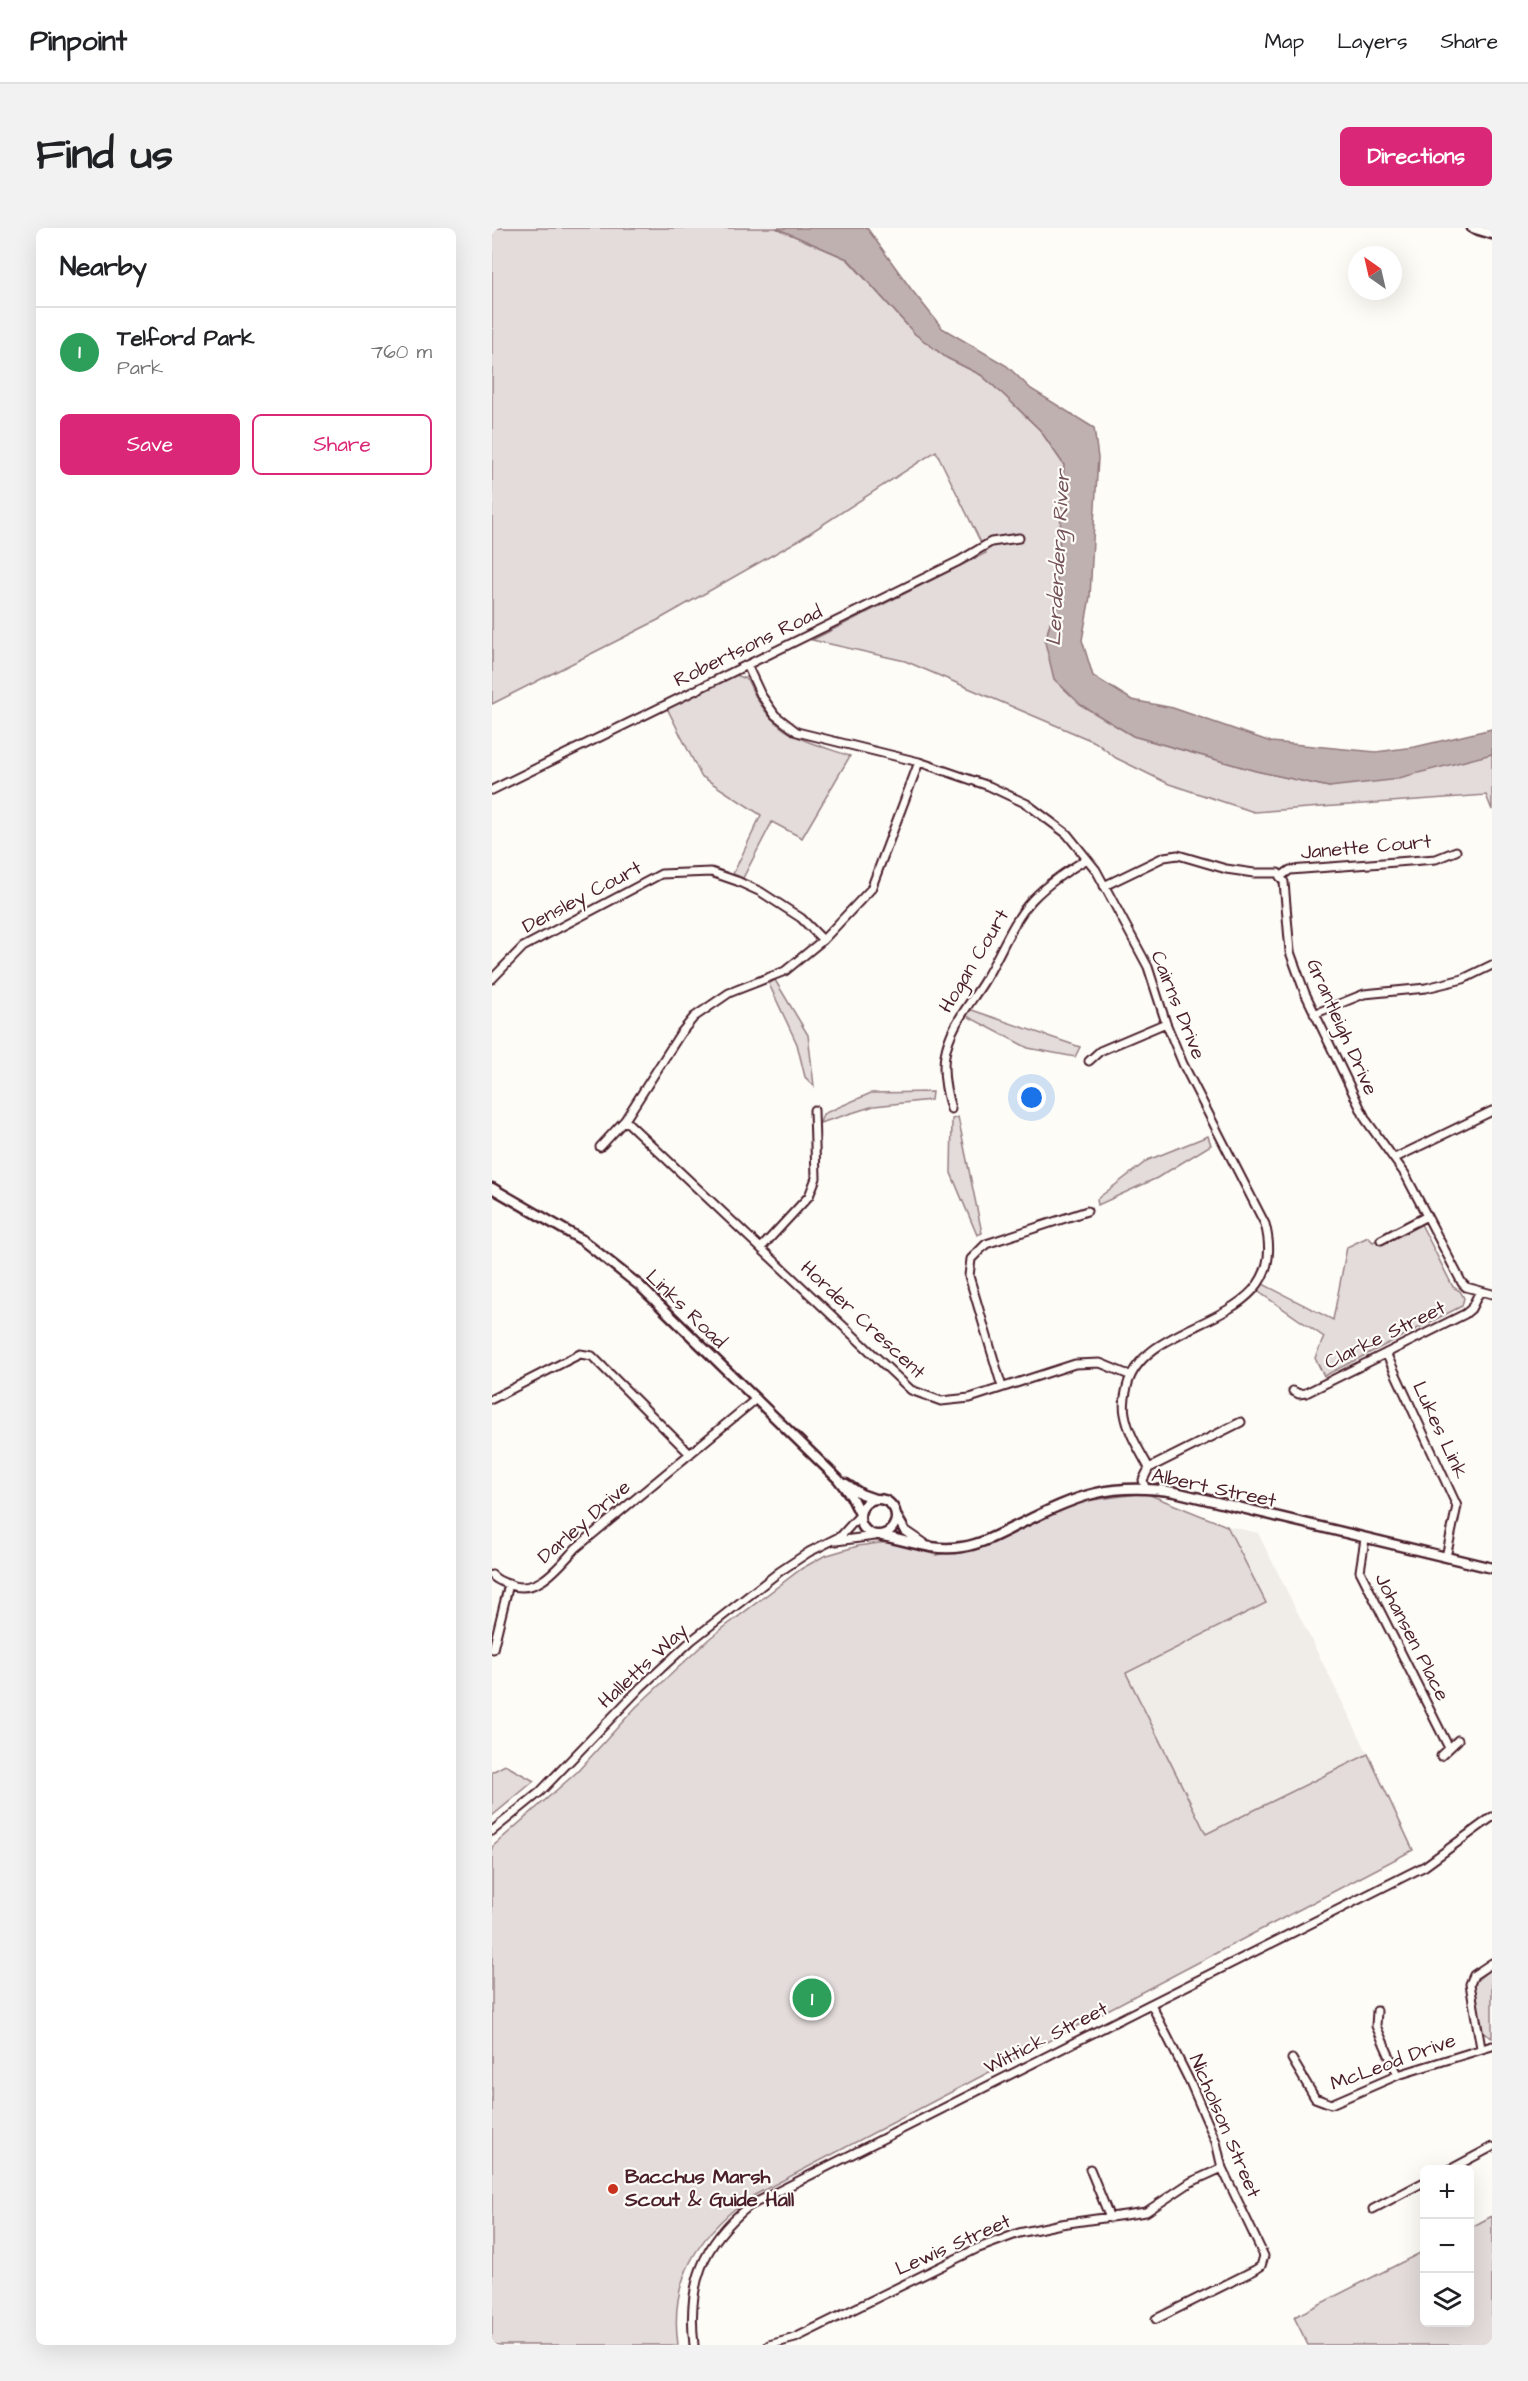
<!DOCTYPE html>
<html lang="en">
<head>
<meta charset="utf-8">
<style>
	:root { --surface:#fff; --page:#f2f2f2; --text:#202124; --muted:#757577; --line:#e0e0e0; --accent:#db2777 }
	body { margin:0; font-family:"Architects Daughter",sans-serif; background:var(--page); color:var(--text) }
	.controls { position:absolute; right:18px; bottom:18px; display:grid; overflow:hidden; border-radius:9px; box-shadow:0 6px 24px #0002 }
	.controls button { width:54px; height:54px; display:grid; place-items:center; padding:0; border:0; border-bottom:2px solid var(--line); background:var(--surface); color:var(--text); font:30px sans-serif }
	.compass { position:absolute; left:856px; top:18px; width:54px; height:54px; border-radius:50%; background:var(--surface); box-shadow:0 6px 24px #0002; rotate:326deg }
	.you { position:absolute; left:540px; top:870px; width:21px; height:21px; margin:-15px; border:4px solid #fff; border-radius:50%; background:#1a73e8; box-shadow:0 0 0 9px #1a73e833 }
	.badge { display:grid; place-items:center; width:39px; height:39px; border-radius:50%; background:var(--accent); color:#fff; font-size:20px; font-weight:700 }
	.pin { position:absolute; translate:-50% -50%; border:3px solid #fff; box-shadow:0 2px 6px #0006 }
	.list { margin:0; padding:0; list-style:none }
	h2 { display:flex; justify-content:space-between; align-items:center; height:78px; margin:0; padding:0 24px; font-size:26px }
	h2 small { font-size:20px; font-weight:400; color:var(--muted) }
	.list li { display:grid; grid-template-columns:39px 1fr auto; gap:18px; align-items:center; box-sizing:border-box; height:90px; padding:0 24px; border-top:2px solid var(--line) }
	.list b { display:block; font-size:22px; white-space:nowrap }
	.list p { margin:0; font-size:20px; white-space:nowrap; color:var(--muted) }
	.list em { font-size:20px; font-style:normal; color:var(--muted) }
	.actions { display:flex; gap:12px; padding:18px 24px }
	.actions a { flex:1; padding:14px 0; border:2px solid var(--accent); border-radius:9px; text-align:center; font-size:21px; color:var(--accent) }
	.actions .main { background:var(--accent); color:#fff }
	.icon { flex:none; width:33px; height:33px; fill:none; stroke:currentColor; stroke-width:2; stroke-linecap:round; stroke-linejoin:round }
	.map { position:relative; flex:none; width:1000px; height:2117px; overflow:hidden; border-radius:9px }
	header { display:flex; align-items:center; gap:36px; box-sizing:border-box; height:84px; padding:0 30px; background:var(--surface); border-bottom:2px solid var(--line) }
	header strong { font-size:28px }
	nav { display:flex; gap:33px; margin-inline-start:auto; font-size:21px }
	.intro { display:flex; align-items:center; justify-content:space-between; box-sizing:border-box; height:144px; padding:0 36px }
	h1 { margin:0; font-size:42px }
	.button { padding:15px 27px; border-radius:9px; background:var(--accent); color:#fff; font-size:21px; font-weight:700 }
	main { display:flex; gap:36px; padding:0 36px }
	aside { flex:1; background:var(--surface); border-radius:9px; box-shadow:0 6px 24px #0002 }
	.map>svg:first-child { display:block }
	.built { fill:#f0ece8 }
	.green { fill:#e3dcda; stroke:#967e82; stroke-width:1.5 }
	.water { fill:#c0b1b1; stroke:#91777b; stroke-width:1.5 }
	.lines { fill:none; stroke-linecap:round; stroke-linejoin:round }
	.minor-casing { stroke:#4a1f2b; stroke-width:11 }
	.tertiary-casing { stroke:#4a1f2b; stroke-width:13 }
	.minor { stroke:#fdfcf7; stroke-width:7 }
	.tertiary { stroke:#fdfcf7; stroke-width:8 }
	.poi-dot { fill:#c8321e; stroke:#fdfcf7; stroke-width:2 }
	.labels { text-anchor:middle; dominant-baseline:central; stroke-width:4.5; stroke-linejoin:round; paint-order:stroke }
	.street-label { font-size:20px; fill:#4a1f2b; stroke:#fdfcf7 }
	.poi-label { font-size:20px; font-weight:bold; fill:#4a1f2b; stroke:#fdfcf7; text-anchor:start }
	.water-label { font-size:21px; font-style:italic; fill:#73525a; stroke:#fdfcf7 }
</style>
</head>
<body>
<header>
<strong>Pinpoint</strong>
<nav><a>Map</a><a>Layers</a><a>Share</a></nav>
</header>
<div class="intro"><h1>Find us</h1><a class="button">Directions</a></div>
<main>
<aside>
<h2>Nearby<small></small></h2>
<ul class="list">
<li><span class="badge" style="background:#2e9e5b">1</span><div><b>Telford Park</b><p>Park</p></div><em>760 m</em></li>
</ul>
<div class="actions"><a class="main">Save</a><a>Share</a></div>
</aside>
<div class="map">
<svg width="1000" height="2117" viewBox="0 0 1000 2117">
	<rect width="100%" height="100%" fill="#fdfcf7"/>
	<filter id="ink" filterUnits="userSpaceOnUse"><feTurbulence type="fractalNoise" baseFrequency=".0167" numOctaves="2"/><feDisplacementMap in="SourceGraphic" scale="12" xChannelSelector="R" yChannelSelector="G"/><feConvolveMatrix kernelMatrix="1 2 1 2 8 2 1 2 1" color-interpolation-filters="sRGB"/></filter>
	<g filter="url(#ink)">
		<path class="built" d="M735,1298l31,7 110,221 -162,80 -81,-161 140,-69z"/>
		<path class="green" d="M0,0h284l71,31 68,75 32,24 34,17 23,20 36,35 24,35 -8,136 -11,41 36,63 52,31 123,35 73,16 163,-33v56l-6,-15 -232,17 -85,-28 -53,-26 -21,-16 -190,-81 -93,-21 174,-87 -50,-102 -137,89 -141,80 -166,84z
			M244,447l11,4c24,56 50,59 103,77l-48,82 -30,-16 -29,56 -10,-4 28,-59 -60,-39 -34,-68z
			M283,752l33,55 6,51 -9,-9 -8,-33 -28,-60z
			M474,780l114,39 -5,10 -47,-9 -65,-34z
			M440,864l-1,8 -57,6 -54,17 3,-9 48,-21z
			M466,889l24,116 -5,2 -26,-62 1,-54z
			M716,908l3,9 -54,33 -59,27 -1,-6 51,-39z
			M923,994l6,2 32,63 7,4 4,7 -2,8 -138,70 -9,-18 9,-21 -68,-47 5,-7 72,37 14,-73 21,-10 5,5z
			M653,1265l82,33 39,77 -140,70 80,161 162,-80 45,96 -666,349c-50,38 -78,81 -69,146h-186v-498l85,-75 59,-65 74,-69 91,-69 23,-13 34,-10 21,-3 15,-1 42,13 52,-9 89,-44z
			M13,1537l29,16 -42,35v-44z
			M1000,1740v70l-9,-5 -9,-37 2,-15z
			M1000,1988v129h-184l-14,-28 130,-66v71h46v-94z"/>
		<path class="water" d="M284,0h91l44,61 31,39 65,38 24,23 63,39 4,30 -5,82 -3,57 -8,43 11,36 39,24 41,8 98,34 105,10 39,-5 77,-18v25l-101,26 -62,7 -73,-16 -123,-35 -52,-31 -27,-26 -9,-37 11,-41 8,-136 -24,-35 -36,-35 -23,-20 -34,-17 -32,-24 -67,-75z"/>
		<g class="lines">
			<g class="minor-casing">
				<path id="minor" d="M255,437l14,30 14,20 22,17 122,30 70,24 38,18 40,30 29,36 52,97 18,56 17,41 82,160c29,106 -121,89 -138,163 -2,9 -4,18 -2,27 3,19 15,37 24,54l-6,12 2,8
					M0,562l467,-229 32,-19 28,-4
					M788,649l10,-7 146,-11 20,-8
					M612,658l60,-29 14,-2 48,14 28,4h24l6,9 6,70 15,41 61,127 39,54 57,109 4,4 26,7
					M0,751l31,-32 138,-73 50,-2 26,9 24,11 40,26 22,22
					M822,786l50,-20 62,-6 37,-9 29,-14
					M597,833l11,-10 66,-28
					M459,881c-5,-17 -9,-36 -6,-54 5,-29 23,-48 38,-72 17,-27 28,-60 49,-83 16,-17 35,-29 55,-41
					M133,892l286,270 30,11 29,-3 105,-34 25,-1 29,12
					M108,919l25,-27 55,-86 14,-17 35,-24 56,-22 38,-31 48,-51 48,-127
					M903,930l97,-47
					M889,1012l46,-24
					M269,1020l48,-52 7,-18 -2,-68
					M894,1125l71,153 -11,51
					M510,1159l-33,-111 2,-17 15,-15 101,-33
					M801,1163l6,3 7,-1 159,-79 6,-5 9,-18
					M0,1171l88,-45 12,2 98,98
					M657,1240l92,-46
					M873,1311l-5,32 89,177
					M344,1313l39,-5
					M0,1347c4,5 10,7 16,9 29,13 51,-18 68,-36l180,-149
					M1,1421l16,-65
					M949,1528l17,-16
					M0,1603l48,-39 101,-105 51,-47 87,-68 30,-20 32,-16 19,-21
					M659,1776l40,80 25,58 6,26 42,88 -3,10 -6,4 -99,49
					M885,1783l-1,15 22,49
					M989,1820l-11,-64 4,-9 18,-12
					M800,1831l23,39 16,6 67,-29 94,-29
					M598,1941l20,49
					M957,1942l43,-23
					M881,1981l51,-27
					M202,2117c-7,-60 8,-101 55,-139l676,-340 67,-49
					M277,2117l26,-7 181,-89 43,-16 42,-9 85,-12 45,-30 31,-14"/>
			</g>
			<g class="tertiary-casing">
				<path id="tertiary" d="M980,0l20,6
					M0,960l90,52 58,46 198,193 13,17 9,18
					M354,1256l15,10 14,5
					M368 1289a18 18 0 1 1 36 0a18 18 0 1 1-36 0Z
					M405,1289l8,14 19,13
					M390,1308c28,5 51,16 80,11 21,-3 41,-15 60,-24 56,-28 89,-41 153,-31l317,76"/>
			</g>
			<use href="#minor" class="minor"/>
			<use href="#tertiary" class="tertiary"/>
		</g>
	</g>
	<circle class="poi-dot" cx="121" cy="1961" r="6"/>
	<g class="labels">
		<g class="street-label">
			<text transform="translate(256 418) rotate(-26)">Robertsons Road</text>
			<text transform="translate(874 619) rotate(-5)">Janette Court</text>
			<text transform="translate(90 669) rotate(-28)">Densley Court</text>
			<text transform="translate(482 733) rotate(-59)">Hogan Court</text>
			<text transform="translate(686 777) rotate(68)">Cairns Drive</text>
			<text transform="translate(850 799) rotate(66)">Grantleigh Drive</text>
			<text transform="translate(194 1081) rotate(44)">Links Road</text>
			<text transform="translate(371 1092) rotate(43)">Horder Crescent</text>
			<text transform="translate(893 1107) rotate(-26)">Clarke Street</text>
			<text transform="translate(948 1202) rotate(65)">Lukes Link</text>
			<text transform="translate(722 1260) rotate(12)">Albert Street</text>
			<text transform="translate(92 1294) rotate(-41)">Darley Drive</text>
			<text transform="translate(920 1409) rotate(63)">Johansen Place</text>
			<text transform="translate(151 1438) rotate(-43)">Halletts Way</text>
			<text transform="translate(554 1810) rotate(-27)">Wittick Street</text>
			<text transform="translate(901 1834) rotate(-20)">McLeod Drive</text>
			<text transform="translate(733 1898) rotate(67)">Nicholson Street</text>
			<text transform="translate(461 2017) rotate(-24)">Lewis Street</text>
		</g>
		<g class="poi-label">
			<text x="133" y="1949">Bacchus Marsh<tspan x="133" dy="23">Scout &amp; Guide Hall</tspan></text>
		</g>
		<g class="water-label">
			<text transform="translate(566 330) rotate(-87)">Lerderderg River</text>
		</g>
	</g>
</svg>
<div class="controls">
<button>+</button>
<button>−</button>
<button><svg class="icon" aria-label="layers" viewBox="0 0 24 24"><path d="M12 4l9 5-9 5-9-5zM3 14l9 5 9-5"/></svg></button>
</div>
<svg class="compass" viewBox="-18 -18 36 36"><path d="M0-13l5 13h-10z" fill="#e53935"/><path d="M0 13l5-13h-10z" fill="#757577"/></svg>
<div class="you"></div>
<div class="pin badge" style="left:320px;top:1770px;background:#2e9e5b">1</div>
</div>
</main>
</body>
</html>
